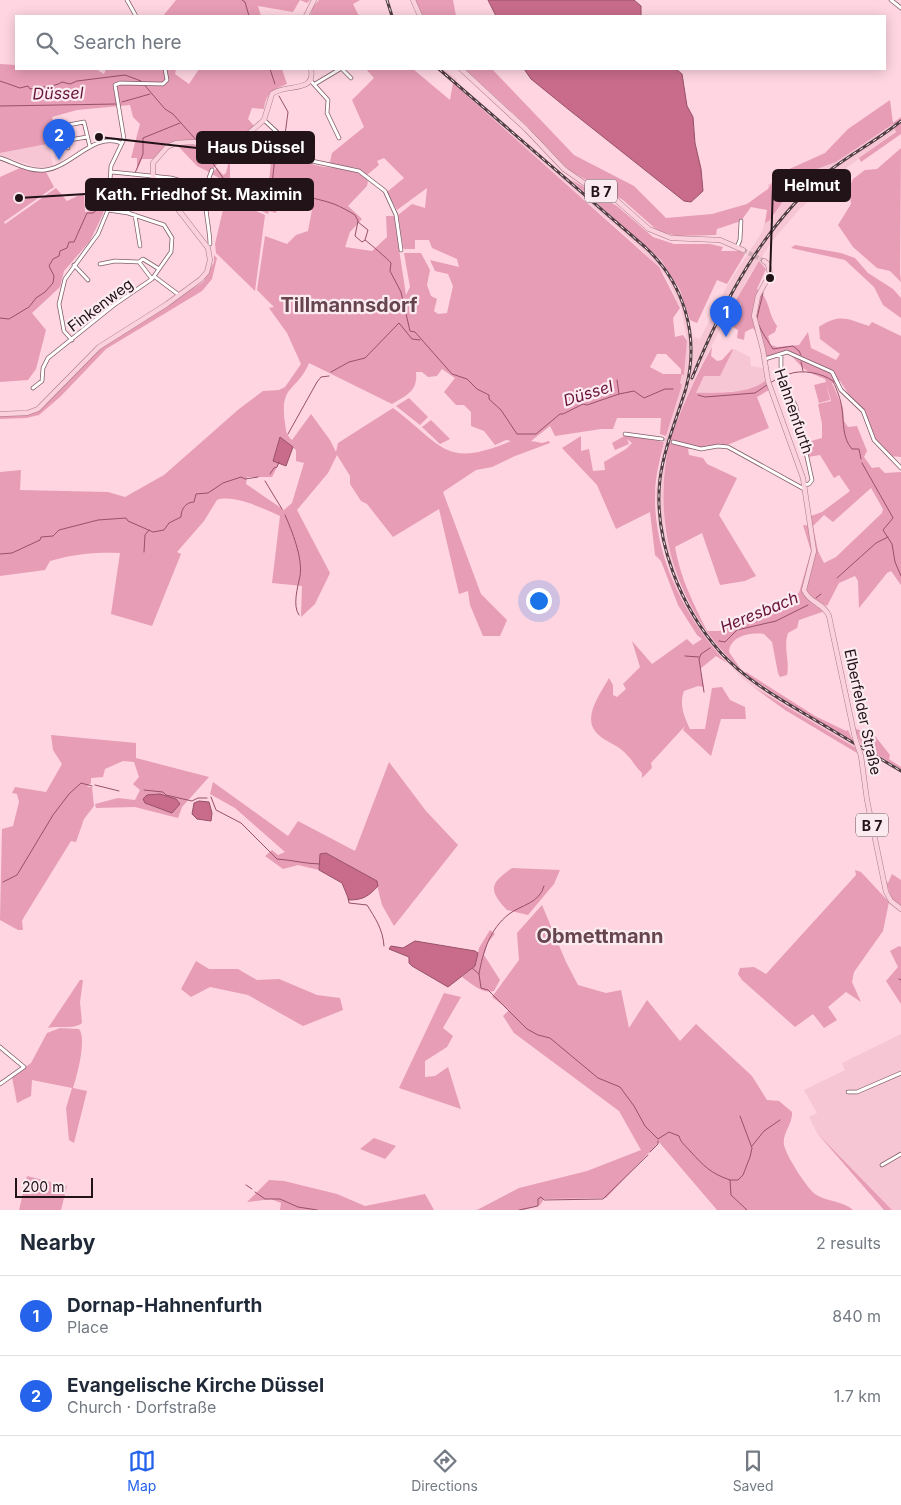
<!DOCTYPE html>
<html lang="en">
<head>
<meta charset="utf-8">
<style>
	:root { --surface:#fff; --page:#f2f2f3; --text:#1f2937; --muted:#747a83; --line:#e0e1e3; --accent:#2563eb }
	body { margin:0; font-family:Inter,sans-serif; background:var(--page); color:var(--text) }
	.scale { position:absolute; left:15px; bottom:12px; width:78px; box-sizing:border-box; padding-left:5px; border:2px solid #211318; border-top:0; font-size:14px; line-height:18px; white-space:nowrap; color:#211318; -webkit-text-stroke:4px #fbeaef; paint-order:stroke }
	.you { position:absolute; left:538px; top:600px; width:18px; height:18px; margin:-12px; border:4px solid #fff; border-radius:50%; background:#1a73e8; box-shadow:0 0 0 8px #1a73e833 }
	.badge { display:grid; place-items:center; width:32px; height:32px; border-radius:50%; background:var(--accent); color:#fff; font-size:16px; font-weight:700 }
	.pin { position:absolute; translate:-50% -41px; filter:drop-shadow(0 1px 2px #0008) }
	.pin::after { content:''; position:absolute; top:26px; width:18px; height:15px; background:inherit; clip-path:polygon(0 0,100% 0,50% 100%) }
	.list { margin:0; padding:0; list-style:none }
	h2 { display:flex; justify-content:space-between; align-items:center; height:65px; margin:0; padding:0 20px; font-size:21px }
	h2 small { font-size:16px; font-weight:400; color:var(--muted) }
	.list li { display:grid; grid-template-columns:32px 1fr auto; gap:15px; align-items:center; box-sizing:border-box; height:80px; padding:0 20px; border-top:1px solid var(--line) }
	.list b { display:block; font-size:19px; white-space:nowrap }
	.list p { margin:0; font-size:16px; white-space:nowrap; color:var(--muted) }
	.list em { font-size:16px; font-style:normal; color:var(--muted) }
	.icon { flex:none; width:28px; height:28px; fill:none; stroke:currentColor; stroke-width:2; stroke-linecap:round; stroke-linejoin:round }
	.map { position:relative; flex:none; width:901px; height:1210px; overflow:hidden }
	.search { position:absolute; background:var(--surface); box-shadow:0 2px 12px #0003; left:15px; right:15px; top:15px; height:55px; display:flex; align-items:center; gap:12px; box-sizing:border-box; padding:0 18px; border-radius:0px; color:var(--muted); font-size:19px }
	.sheet { height:225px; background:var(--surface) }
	nav { display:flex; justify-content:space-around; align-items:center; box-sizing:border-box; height:70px; border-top:1px solid var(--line); background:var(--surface); font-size:14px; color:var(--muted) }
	nav a { display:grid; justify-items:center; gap:2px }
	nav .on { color:var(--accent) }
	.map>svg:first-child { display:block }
	.built { fill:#f7c6d5 }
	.green { fill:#e79db5; fill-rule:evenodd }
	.water { fill:#c96c8c; stroke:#975169 }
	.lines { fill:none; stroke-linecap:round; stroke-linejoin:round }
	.stream { stroke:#975169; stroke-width:1 }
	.minor-tunnel { stroke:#d2aeb9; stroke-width:3; stroke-dasharray:3 1.5; stroke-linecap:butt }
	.major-tunnel { stroke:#d2aeb9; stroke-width:4.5; stroke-dasharray:4.5 2; stroke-linecap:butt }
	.minor-casing { stroke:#7f5d67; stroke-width:4.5 }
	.major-casing { stroke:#ab7a8a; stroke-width:5.5 }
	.minor { stroke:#fff; stroke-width:3 }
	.major { stroke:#fad1dd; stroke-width:4.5 }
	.rail-casing { stroke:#513d44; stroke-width:3 }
	.rail { stroke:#fbeaef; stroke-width:1; stroke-dasharray:4; stroke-linecap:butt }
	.major-bridge-casing { stroke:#ab7a8a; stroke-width:5.5; stroke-linecap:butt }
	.major-bridge { stroke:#fad1dd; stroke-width:4.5 }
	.labels { text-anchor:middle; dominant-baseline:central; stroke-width:4.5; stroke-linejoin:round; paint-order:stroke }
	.shield { fill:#fbeaef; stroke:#625458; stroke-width:1 }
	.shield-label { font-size:14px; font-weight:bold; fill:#211318 }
	.street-label { font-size:15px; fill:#211318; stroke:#fbeaef }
	.water-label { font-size:16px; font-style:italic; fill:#681339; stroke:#fbeaef }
	.district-label { font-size:20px; font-weight:bold; fill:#66454f; stroke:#fbeaef }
	.leader { fill:none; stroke:#211318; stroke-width:2 }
	.callout-dot { fill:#211318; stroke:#fbeaef; stroke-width:2 }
	.callout { fill:#211318; stroke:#211318; stroke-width:2 }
	.callout-label { font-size:16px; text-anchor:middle; font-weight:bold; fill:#fff }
</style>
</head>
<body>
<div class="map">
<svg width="901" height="1210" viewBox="0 0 901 1210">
	<rect width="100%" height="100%" fill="#fed5e1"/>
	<path class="built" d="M436,69h8l13,10 -1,3 193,165 22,27 14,29 8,34 7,2 27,-53 35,-54 6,-22v-26h3l-3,39 35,-49 33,-12 57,-39 3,8 -67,50 -31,30 -25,29 -24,36 -52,97 -18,42 -14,48 -2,31 2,38 13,49 9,19 36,54 36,31 94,56 3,7 -104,-62 -10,-8 -37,-39 -15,-23 -16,-33 -14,-50 -5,-39 9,-52 18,-57 -3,-1 3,-10h2l3,-33 -6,-33 -15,-32 -27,-29z
		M49,144l4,22 -13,2 -40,-12v-3z
		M734,349l16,8 1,9 12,2 2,13 -9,7 -12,3 -48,2 8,-17 21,-13z
		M901,1034v176h-9l-75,-77 -8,-16 8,-4 -13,-23 41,-20 -3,-7z"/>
	<path class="green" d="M176,0h134l-3,3 -7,-3 -7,12 -35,-6 3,10h-98z
		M319,0h41l-7,4 6,12h-49l3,-9z
		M415,0h38l3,16h-34z
		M0,64l16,1v4h80l8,5 2,-5h70l-1,5 14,10 10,-15h83l5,15c-15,6 -21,10 -23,25l-12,-1 -4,11 6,7 -19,16 -10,5v10l-16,15 -12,-6 -20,-21 -15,5 -9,9h-11l-5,11v-12h-6l9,-34 -7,-7 -3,-12 -53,5 -25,7 6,25 -58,11z
		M366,69h47l37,31 3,-17 206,184 21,41 -7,10 2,19 8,-2 4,6 -3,34 -2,-1 -2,9 2,2 -16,51 -6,-2 1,-16h-44l-4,11h-12l-46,7 -5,-10 -19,15 11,2 7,-2 1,2 -35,13 -23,11 -16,3 -33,22 38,102 26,26 -7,16h-17l-13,-31 -2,-14 -9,3 -20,-85 -46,28 -26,-33 -6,-3 -11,-17v-8l-13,-21 -9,18 -31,37 33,63 -15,31 -14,13 1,-31 -30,-3 8,-67c-15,-7 -47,-22 -63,-16l-13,21 -27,31 4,2 -29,72 -41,-12 9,-61c-25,-1 -46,1 -70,8l-5,9 -45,6v-104l21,-2 -1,20 88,2 17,5 39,-22 75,-66 24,-18 16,-1 6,-3 16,-23 -14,-31 -18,-25 5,-1 -17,-17 8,-54 22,8 9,-9 12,-4 4,-21 -34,-6 -2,9 -7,-2 -1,3 -41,-19 -1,2 39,18 -10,76 -39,-38 -1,-9 11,-47 -12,-5 5,-14 -7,-4 5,-6 6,7 3,-2 4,-17v27l39,-1 3,-31 10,3 9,-4c7,5 15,12 24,15 17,5 40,0 53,16l-1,5 -19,20 14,13 -12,13 -5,15 27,4 15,-14 -1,-21h8l12,79 4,-8 -6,-34h17l9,17 -3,15 4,11 6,3 -3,12 4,3 9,-1 6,-27 -5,-12 -13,-3 -5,-11 29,7 -2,-8 -25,-11 -3,-8h-14v9h-11l-1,-2 -5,-32 14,-11 13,4 2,-20 -30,22 -10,-18 17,-14 -20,-20 -7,3 2,4 -12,10 -10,-7 -31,-4 4,-2 2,-9 32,-26 -12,-27 22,-22zM657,354h9l15,15v5h-18l-13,-7zM309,363l83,41c15,-9 26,-13 24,-32h6l6,5 9,-1 5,-7 13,9 -11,14 12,13h8l7,7v14l13,5 11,14 11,-5 5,1c-67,28 -67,5 -118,-33l-55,35 -2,9 -6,-12 -19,-26 -19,26c-6,-5 -6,-9 -7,-17 -6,-39 12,-31 24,-60zM280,437l16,13v11l8,2 -12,40 -8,7 -38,-26 1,-7h25l7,-14 -6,-3z
		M465,69h27l82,86 60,31 32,32 46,-4 35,-10 21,-15 8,-14 49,-22 23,-24 42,-29 3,23 8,-6v17l-40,28 -2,-4 37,-26 -3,-8 -57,38 -33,12 -34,47 -4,2 2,-13 -16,-3 -10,14 -24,8 -1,6 -39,1 -19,-5 -35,-31 -53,-29 -43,-45z
		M901,148l-1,125 1,9 -11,-11 -13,-3 -24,-21 -15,-22 13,-21 -2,-15 4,-10 12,-9 12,-1z
		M20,168l10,3 16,1 8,15 -50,35 1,2 51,-36 11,13 17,-8 1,19 8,-1 13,-12 -3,15 -13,27 -26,30 -4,16 -28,26 14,17 -10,39 -8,11 -28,2v-205z
		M570,179l47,27 36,31 21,7h36l13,3 -2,4h18l6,3 -18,30 -10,-4 -20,43 -7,-3 -10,-30 -19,-30z
		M795,245l46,8 14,5 13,15 25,16 8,9v20l-18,-13 -9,-18 -29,-27 -54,-12z
		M214,255l3,3 -5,21 -10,12 -96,58 -46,48 -21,18 -13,3 -26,1v-4l30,-1 73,-69 100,-63 11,-20z
		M759,261l7,8 -9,20c14,11 10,24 20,37l-2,6 -7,4 3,9 6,2 22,-2 9,-13 3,16 25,12 4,-6 -20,-15 -1,-12c21,-14 28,-8 50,-1l3,-4 29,14v121l-11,-1 -14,-14 -12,-32 -13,-12 -11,-17 -8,2 11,25 1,13 4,6 9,-1 10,25 -3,6 8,11 7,-1 6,6 16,-1v113l-10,-14 -4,2 -28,35 -1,-27 -3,-5 -16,7 -12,23 -9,-4 -2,4 9,5 -26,9 -2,8 -9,5c-5,14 2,28 -1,42l-7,2 -2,-4 -6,-31 -8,-8c-14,-2 -34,2 -35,18l13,19c-65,-60 -91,-142 -73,-228l8,2 -2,-4 -5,-1c12,-33 25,-63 42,-93l-1,9 6,5 5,-1 10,-11 1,1 -13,26h-16l-8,17c22,-1 51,2 69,-12l4,9 -12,7 12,31 -42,17 -39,4 1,6 14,3 4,6 30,14 -18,37 37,61 -11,5 -25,4 -18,-52 -27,14c5,30 18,56 32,84h12l20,-7 60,-31 12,-42 -8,-26 9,1 -1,-10 11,-4 28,-21 -11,-16 -5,3 -14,-23 -12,2 -4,-14 18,-5v-14l-4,-20 13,-3 -5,-18 4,17 -11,3 -5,-18 12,-3 -1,-3c-7,-3 -16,-6 -22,-11 -18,-18 -11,-18 -37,-10l-4,-17 -9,-13 -8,4 -1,8 -7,-2 1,-8 -7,-4 10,-22 -5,-4zM871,488l12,21 -1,4 -46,44 -12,6 -6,-12 -5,-25 11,-11 9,7z
		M409,398l19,19 -8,8 -24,-19z
		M431,420l19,19 -10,5 -18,-17z
		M626,435l38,7c-4,17 -9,35 -9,53 -1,61 30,124 72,168l-11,-7 -16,13 4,18 -6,-1 -14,5c-5,14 0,25 6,38h15l7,-41 10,-1 8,13 15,7 1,12h-25l-10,37 -28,-26 2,-4 -34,37 1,5 -10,10v-5c-8,-8 -9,-12 -15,-18 -6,-8 -18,-12 -26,-18 -22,-16 -2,-41 8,-59l4,7v10l4,2 9,-8 -3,-5 17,-17 -8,-26 20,23 35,-25 6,6 9,-6 -5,-4 -19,-30 -17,-44 -6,-6 -5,-43 -34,17 -19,-44 -35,-37 19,-12v15l8,-2 4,22 12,-1 -1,-8 22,-13 6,-6 -5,-4 2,5 -14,6 -3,-7z
		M746,672l69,44 31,15 2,-1 5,11 -56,-33 -52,-34z
		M752,686l104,62 1,5 -72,-43z
		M854,728l21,8 15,19 -1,4 12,8v2l-39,-23z
		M51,735l85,8v15l73,19 -27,30 -4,11 -43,-11 -39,1 -1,-4 23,-6 17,2 5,-10 -7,-6 6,-7 -5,-15 -11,-1 -18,8 -2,8 -12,1v5l-4,4h5l2,19 -10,13 -8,23 -5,-1 -47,76 -2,4 1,9h-5l-18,-10 2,-91 11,-3 6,-24 -2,-8 -5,-1 3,-6 31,5 16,-28 -9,-14z
		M389,762l37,49 32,34 -64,81 -12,-21 -6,-24 -50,-28 -6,1 -1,16 -21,-5 -15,4 -18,-13 7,-6 6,5 7,-3 -50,-44 -25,-14 3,-12 75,54 10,-15 57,30z
		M512,868l48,2 -6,14 -26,31 -21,-5c-19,-20 -17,-27 5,-42z
		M855,870l6,2 28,30 -6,29 -29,41 -2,10 9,20 -15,-10 -18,15 9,13 -13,8 -11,-14 -18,13 -53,-47 -4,-6 2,-6 14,-1 12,7 90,-99z
		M892,874l9,6v27l-10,-9 -5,-17 2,2z
		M542,905l24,57 12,23 28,8 15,-3 8,38 18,-28 33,41 16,-17 56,52 15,24 12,1 13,11c1,12 -10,21 -8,33 2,10 22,42 31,49 11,8 27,6 38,16h-136l-58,-68 -53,56 -62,1 -4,6 -16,5h-47l42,-22 68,-17 54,-21 -22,-39 -105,-78 -11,-17 6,-6 -17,-13 27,-37 -2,-27z
		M490,930l5,4 -7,8 -4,13 16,25 -6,11c-12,3 -22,-7 -32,-14l13,-11 4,-18z
		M899,946l2,1v57l-15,-23 12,-14 -8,-16z
		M196,961l13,8h29l19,11 22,-1 38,16 23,3 3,12 -40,16 -55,-31 -38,-8 -19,10 -10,-8z
		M80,980h3l-3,22 2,21c-8,7 -24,2 -34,5z
		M444,993l17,4 -18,31 10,8 -6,11 -22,14v16l10,-1 13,-9 13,42 -62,-21z
		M60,1028l19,1c8,9 -2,48 -6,59l14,3 -13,52 -5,-3 -3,-32 6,-20 -40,-8 -1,16 -14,7 -5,-26 19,-14 16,-30z
		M817,1133l75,77h-8z
		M374,1138l22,8 -11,13 -25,-10z
		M27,1176l40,10 -6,24h-42z
		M269,1180l15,1 53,13 28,12 60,-12 9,16h-154l1,-7 -10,-4 -24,3z"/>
	<path class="water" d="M488,0h146l7,6v10h-145z
		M524,69h152l6,5 5,32 6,11 2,26 6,26 2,22 -12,11 -7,-1 -116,-92 -37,-30z
		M280,437l13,10 -7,19 -13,-5z
		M160,794l16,5 4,5 -8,9 -27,-10 -2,-4 4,-4z
		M199,801l10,1 3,11 -1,8 -14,-2 -5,-5 2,-11z
		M326,853l51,28 1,5c-9,10 -15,14 -29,14l-7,-17 -23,-13 1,-16z
		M415,941l60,10 3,2 -3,13 -27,21 -36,-21 -3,-3v-6l-20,-8 2,-3 12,2z"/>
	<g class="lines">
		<path class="stream" d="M242,0l3,2 4,14
			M270,69l5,15
			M0,81l20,7 8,-2 2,3c9,-2 25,-2 32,-7l8,2 7,-3 48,-6 16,6 24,28 8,5 25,28
			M279,96l9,16 -3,23
			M122,102l28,-8
			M0,106l116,-2
			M200,145l28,40 21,2 29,-3c11,11 40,14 56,20 7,3 15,7 21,11l3,6 -3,15 7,6 3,-2c3,2 24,20 26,23l-1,8 11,21 9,39 5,1 37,42 15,5 10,10 12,6v4l12,11 16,24h19l24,-20h3l20,-10 4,1 32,-11 15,-3 10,7 21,-9h8
			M135,173l8,-19v-16l37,-15
			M272,184l4,-36 6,-9
			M358,222l10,8 -3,10
			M0,318l9,1 20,-12 7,-9 9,-6 8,-9 1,-7 -5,-10 4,-7 6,-3 1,-5 7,-3 2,-6h5l13,-29h6l14,-11
			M757,318l6,-25
			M759,325c2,6 10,18 14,24l20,-3 6,5 2,4
			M801,362l2,9
			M331,372l18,-10 16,-4 34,-35 13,16 8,1
			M789,374c13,-5 33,-1 44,7 4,9 8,19 9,28 2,13 0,29 10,40h7l2,10
			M617,380l2,14
			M770,383l5,-3
			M698,395l7,2 50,-4 12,-8
			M288,434l29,-52 4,-5 8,-1
			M862,463l30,53 1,2 -10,12 9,14 3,18 6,14
			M270,474l4,-6 3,-1 2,-5
			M265,481l17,28
			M285,515c7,16 18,43 15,61 -2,10 -8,30 -1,39
			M144,552l1,-17 4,-5
			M0,554l12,-1 28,-13 1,-3 12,-1 6,-6 39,-10 28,-2 2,3 25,11 11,-2 5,-7 12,-6c0,-8 5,-15 13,-15l2,-8 12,-1 15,-10 18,-6 4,2 13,-2
			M837,578l39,-35 12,-6
			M816,598l5,-4
			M719,641l6,1 12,-12 39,-9 32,-16
			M685,656l14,1
			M704,692l-5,-33 2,-5 9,-6
			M95,785l24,6
			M144,790l19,2 3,3 26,6 6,-3h9
			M211,797l5,13 25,13 36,36c15,1 30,5 43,5
			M3,882l14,-7 36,-60 16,-21 12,-11 11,3
			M348,898l1,5 18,2c8,13 16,24 17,41
			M472,968l7,6 2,14 7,2 39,39 11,6 12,3 48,40 22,9 14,19 11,20 13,13 11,-7 10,4c2,7 6,9 11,15 14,15 20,22 40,29l1,15 16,15
			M479,974c4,-23 11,-45 30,-60 12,-9 31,-11 35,-28
			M899,979l2,1
			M752,1146l12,-15 16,-11
			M650,1152l8,-8v-3
			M730,1180h8l5,-5 7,-18 2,-9 -12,-32
			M246,1185l6,4
			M255,1192l10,7h15l18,8 19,3
			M519,1210l19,-4v-7l3,-2 3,3 59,-1 45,-44"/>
		<path class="minor-tunnel" d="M662,439l11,3"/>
		<path class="major-tunnel" d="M743,250l21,11"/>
		<g class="minor-casing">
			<path id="minor" d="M127,0l9,16
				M891,0l10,8
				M342,69l9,9
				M310,80l18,20 -1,13 12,25
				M315,84l25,-15
				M264,120l43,40 52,11 26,20 11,24 5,35
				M52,143l35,-6
				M68,148l-5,-22 21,-4 6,25
				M0,158c15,5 30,14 45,12 25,-2 50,-39 76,-27
				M112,172l59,6 35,10
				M128,213l3,-22
				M135,215l5,31
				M210,244c-1,-29 -11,-44 2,-74
				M737,247l3,-7 1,-19
				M100,264l15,-3 24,1
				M74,265l14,15
				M155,277l24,18
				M152,279l-13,-17 4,-3 16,10
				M72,340l-8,-9 -5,-27 6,-25 33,-45 10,-24 3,-44 13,-27 -9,-54 5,-2 43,1 4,-4 -2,-11
				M781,354v21l15,32 16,73 -3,4 -5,1
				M765,359l22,-7 45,20 9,18 22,21 11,29 27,28
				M33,388l9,-7 1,-13 5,-10 66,-53 38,-26 19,-27 1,-14 -8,-13 -36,-12 -20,-3
				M625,434l37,5
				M673,442l28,7 17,-3 10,1 76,42
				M0,1047l24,20 -24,17
				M848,1092h9l44,-19
				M882,1165l19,-11"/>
		</g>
		<g class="major-casing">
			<path id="major" d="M413,0l7,16
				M306,16l8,-16
				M461,69l65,60 38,40 20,14 31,16 34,30 22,9 49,2 23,10
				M764,261l4,3 2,10 -12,22 -4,20 9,34 5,31 35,97 11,73 -10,39c5,13 20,13 25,26l26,122
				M0,414l27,-1 11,-4 61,-62 68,-43 34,-25 6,-7 3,-12 -2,-12 -55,-71v-14l14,-16 9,-4 18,-1 25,8 14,-3 31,-27 8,-26c13,-11 44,0 39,-25
				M861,756l6,44 19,92 5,9 10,8"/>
		</g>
		<use href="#minor" class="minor"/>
		<use href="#major" class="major"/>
		<g class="rail-casing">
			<path id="rail" d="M387,0l5,16
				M439,69l206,178c39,36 55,89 41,141 -9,30 -22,60 -26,91 -7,61 21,129 61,174 25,27 57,45 89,64 30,18 61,36 91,54
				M692,378c31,-76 72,-154 137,-207 23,-18 49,-31 72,-50"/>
		</g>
		<use href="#rail" class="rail"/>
		<g class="major-bridge-casing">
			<path id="major-bridge" d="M855,738l6,18"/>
		</g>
		<use href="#major-bridge" class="major-bridge"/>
	</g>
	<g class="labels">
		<g class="shield">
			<rect x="585" y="179.5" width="32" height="23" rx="4"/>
			<rect x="856" y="813.5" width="32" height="23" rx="4"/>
		</g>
		<g class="shield-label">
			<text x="601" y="191">B 7</text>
			<text x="872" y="825">B 7</text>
		</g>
		<g class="street-label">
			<text transform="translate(100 305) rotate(-37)">Finkenweg</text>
			<text transform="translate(794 411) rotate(71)">Hahnenfurth</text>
			<text transform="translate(863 712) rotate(78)">Elberfelder Straße</text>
		</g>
		<g class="water-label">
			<text transform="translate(58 93) rotate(-1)">Düssel</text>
			<text transform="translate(588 393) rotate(-18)">Düssel</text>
			<text transform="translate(759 612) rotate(-22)">Heresbach</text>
		</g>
		<g class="district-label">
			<text x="349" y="305">Tillmannsdorf</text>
			<text x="600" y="936">Obmettmann</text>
		</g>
	</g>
	<path class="leader" d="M99 137L197 148M770 278L773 186M19 198L86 194"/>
	<g class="callout-dot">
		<circle cx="99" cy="137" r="5"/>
		<circle cx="770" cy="278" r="5"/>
		<circle cx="19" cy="198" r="5"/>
	</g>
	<g class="callout">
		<rect x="197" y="132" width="117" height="31" rx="5"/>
		<rect x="773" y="170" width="77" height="31" rx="5"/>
		<rect x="86" y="179" width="227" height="31" rx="5"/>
	</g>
	<g class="callout-label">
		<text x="256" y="153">Haus Düssel</text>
		<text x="812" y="191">Helmut</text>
		<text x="199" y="200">Kath. Friedhof St. Maximin</text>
	</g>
</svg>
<div class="scale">200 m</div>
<div class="you"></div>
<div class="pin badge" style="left:726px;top:337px">1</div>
<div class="pin badge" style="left:59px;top:160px">2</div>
<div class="search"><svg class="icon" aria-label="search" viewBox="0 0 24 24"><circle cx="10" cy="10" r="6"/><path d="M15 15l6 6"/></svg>Search here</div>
</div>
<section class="sheet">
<h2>Nearby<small>2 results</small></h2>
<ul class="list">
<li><span class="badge">1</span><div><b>Dornap-Hahnenfurth</b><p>Place</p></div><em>840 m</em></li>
<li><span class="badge">2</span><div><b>Evangelische Kirche Düssel</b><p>Church · Dorfstraße</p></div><em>1.7 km</em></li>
</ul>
</section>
<nav>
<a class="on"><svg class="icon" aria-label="map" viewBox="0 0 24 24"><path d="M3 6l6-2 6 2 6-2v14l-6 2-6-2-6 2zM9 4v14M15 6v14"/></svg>Map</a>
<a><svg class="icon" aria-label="directions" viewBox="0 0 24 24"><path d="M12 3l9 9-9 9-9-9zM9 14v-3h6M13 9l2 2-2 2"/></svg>Directions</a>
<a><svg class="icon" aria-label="saved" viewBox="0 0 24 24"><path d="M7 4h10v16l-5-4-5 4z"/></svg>Saved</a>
</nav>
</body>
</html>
